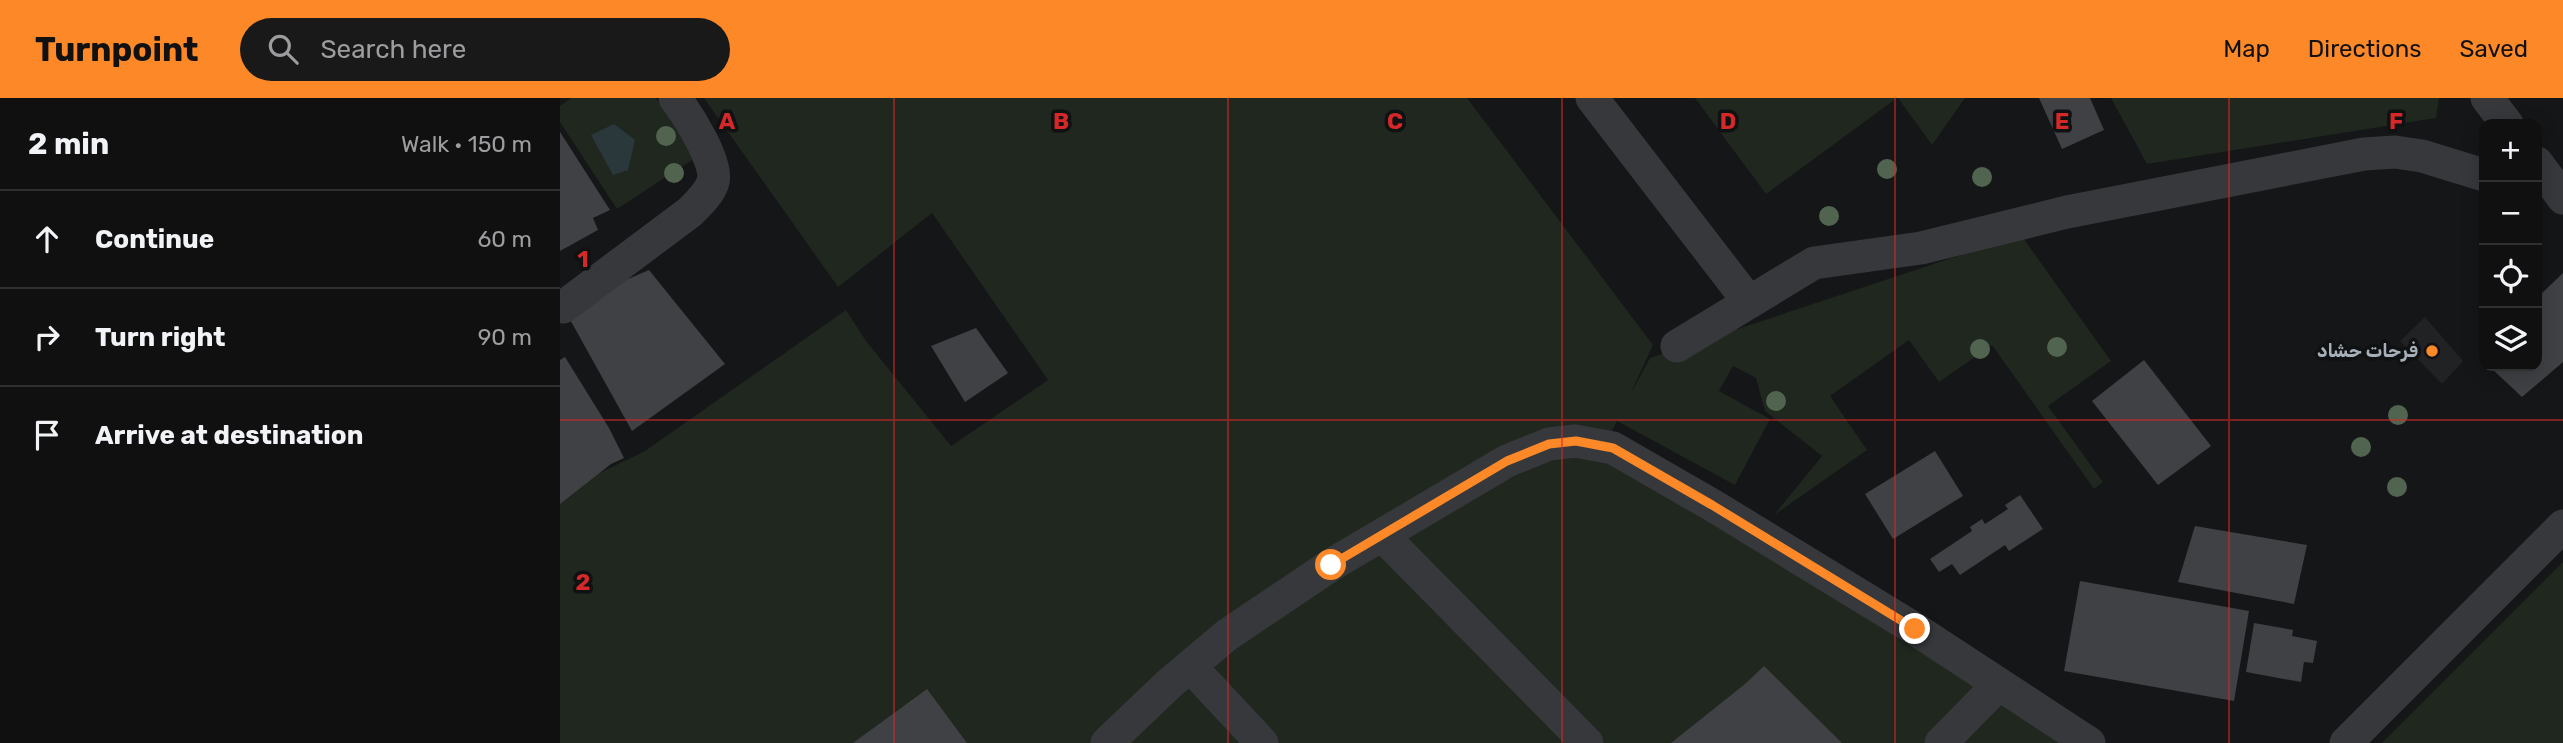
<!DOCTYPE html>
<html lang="en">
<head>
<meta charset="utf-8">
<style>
	:root { --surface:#101011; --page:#19191a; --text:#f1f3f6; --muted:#9c9d9f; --line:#303031; --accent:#fc8828 }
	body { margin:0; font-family:Rubik,Cairo,sans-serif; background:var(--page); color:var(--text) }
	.controls { position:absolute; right:21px; top:21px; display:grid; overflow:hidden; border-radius:14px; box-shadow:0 4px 18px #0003 }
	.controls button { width:63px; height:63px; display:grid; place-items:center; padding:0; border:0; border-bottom:2px solid var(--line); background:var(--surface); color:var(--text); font:35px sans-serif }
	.stop { position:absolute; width:21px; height:21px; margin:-16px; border:5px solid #fc8828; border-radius:50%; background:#fff }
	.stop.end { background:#fc8828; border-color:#fff; box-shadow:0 2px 7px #0008 }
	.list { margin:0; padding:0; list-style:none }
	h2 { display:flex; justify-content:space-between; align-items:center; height:91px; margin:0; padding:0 28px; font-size:30px }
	h2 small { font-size:23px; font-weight:400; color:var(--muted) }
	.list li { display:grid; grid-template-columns:46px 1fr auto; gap:21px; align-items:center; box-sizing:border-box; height:98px; padding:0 28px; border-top:2px solid var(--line) }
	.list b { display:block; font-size:26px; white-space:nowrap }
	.list em { font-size:23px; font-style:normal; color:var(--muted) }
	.icon { flex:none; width:38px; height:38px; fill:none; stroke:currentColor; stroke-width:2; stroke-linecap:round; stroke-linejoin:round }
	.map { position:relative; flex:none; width:2003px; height:645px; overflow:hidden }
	header { display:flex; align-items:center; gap:42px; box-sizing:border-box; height:98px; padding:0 35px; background:var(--accent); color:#111 }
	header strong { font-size:33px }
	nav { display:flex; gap:38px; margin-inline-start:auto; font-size:24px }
	.search { width:490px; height:63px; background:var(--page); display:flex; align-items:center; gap:18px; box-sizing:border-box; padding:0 24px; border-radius:38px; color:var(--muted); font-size:26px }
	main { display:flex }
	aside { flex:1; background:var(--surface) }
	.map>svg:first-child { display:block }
	.built { fill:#212224 }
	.green { fill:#1f271f }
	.water { fill:#2a383c }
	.building { fill:#3f4144 }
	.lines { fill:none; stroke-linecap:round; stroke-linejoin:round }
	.minor { stroke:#36383c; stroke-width:33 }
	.tree { fill:#51644f }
	.route { stroke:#fc8828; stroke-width:9 }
	.grid { fill:none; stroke:#d62828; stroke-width:2; stroke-opacity:0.55 }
	.poi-dot { fill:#fc8828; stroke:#101112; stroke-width:2.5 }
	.labels { text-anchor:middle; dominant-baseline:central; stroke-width:7; stroke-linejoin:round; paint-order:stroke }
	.poi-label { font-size:18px; font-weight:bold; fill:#a6afb8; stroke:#101112; text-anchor:end }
	.grid-label { font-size:23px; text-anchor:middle; font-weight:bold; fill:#d62828; stroke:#101112; stroke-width:7; stroke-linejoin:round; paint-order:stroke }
</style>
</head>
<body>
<header>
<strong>Turnpoint</strong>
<div class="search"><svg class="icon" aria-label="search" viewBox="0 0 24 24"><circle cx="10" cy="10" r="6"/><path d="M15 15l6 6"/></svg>Search here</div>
<nav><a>Map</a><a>Directions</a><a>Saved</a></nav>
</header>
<main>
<aside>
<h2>2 min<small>Walk · 150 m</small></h2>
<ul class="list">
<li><svg class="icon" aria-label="ahead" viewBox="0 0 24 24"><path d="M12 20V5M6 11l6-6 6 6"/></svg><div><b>Continue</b></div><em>60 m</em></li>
<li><svg class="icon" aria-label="right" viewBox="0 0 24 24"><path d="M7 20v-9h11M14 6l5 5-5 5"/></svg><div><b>Turn right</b></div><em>90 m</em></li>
<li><svg class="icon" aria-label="arrive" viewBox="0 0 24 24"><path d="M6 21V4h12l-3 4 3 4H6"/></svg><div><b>Arrive at destination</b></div></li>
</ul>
</aside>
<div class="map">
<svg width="2003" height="645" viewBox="0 0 2003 645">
	<rect width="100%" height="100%" fill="#151617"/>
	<path class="built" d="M1865,219l38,44 -21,23 -42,-43z"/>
	<path class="green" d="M11,0h85l39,60 -78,51 -57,-87v-16z
		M144,0h763l186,247 -23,50 20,-37 371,-123 90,126 -63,45 55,76 -9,7 -102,-144 -53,37 -30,-42 -79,56 37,54 -93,65 48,-59 -57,-45 -9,-33 -23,-12 -14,25 51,28 -35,66 -118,-64 -13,27 490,295h-1534v-251l85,-41 201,-141 20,31 85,105 97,-66 -116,-167 -94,74z
		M1135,0h202l-131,96z
		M1338,0h67l-33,47z
		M1551,0h328l-3,20 -289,46z
		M2003,464v181h-181z"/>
	<path class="water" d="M54,26l21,16 -7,30 -15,5 -22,-40z"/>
	<path class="building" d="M1479,0h51l14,32 -42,19z
		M0,34l50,78 -17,8 5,12 -38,21z
		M89,172l76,94 -93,67 -69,-124z
		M2003,175v89l-41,35 -33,-31h48v-68z
		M416,230l32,45 -43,29 -34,-56z
		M5,259l44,71 15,30 -13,6 -51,40v-144z
		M1584,262l67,86 -53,39 -66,-84z
		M1375,353l28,45 -70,43 -28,-45z
		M1460,397l23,34 -34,22 -4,-6 -45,30 -8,-11 -13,8 -9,-13 42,-28 -2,-4 12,-8 3,5 23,-15 -3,-4z
		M1635,428l112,19 -13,59 -116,-22z
		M1520,483l169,30 -15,90 -170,-30z
		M1694,525l39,7 -1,6 25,5 -4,22 -9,-1 -3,20 -55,-10z
		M1204,568l78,77h-171l74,-59z
		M367,591l40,54h-114z"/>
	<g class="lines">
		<path class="minor" d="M1032,0l157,204
			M1927,0l20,26
			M1977,65l26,35
			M3,209l127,-95c9,-9 19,-18 23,-30 6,-19 -26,-68 -38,-84
			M1117,248l137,-83 107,-15 146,-36 297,-58 31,-2 27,4 62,19
			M822,437l205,208
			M630,568l72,77
			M547,645l63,-60 57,-48 104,-70 176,-104 42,-17 26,-3 38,7 99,57 203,124 174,114
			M1381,645l58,-59
			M1786,645l217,-217"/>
	</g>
	<g class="tree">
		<circle cx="106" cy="38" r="10"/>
		<circle cx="1327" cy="71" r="10"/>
		<circle cx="114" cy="75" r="10"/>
		<circle cx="1422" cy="79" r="10"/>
		<circle cx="1269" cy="118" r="10"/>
		<circle cx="1497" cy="249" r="10"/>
		<circle cx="1420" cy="251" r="10"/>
		<circle cx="1216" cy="303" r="10"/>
		<circle cx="1838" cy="317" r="10"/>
		<circle cx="1801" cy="349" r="10"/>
		<circle cx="1837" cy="389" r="10"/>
	</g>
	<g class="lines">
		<path class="route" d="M771,467l176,-104 42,-17 27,-3 37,7 99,57 203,124"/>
	</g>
	<path class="grid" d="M334,0v645M668,0v645M1002,0v645M1335,0v645M1669,0v645M0,322h2003"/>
	<circle class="poi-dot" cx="1872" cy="253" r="7"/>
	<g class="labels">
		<g class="poi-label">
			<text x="1858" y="253">فرحات حشاد</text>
		</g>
	</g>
	<g class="grid-label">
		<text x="167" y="31">A</text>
		<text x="501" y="31">B</text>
		<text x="835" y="31">C</text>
		<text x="1168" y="31">D</text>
		<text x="1502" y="31">E</text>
		<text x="1836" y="31">F</text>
		<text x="23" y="169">1</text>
		<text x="23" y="492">2</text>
	</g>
</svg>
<div class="controls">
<button>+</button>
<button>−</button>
<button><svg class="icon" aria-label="locate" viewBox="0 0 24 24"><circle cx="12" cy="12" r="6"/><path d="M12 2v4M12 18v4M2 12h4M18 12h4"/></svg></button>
<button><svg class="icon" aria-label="layers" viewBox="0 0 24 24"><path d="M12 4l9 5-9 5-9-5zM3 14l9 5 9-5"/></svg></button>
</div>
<div class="stop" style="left:771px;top:467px"></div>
<div class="stop end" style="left:1355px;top:531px"></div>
</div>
</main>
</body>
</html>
